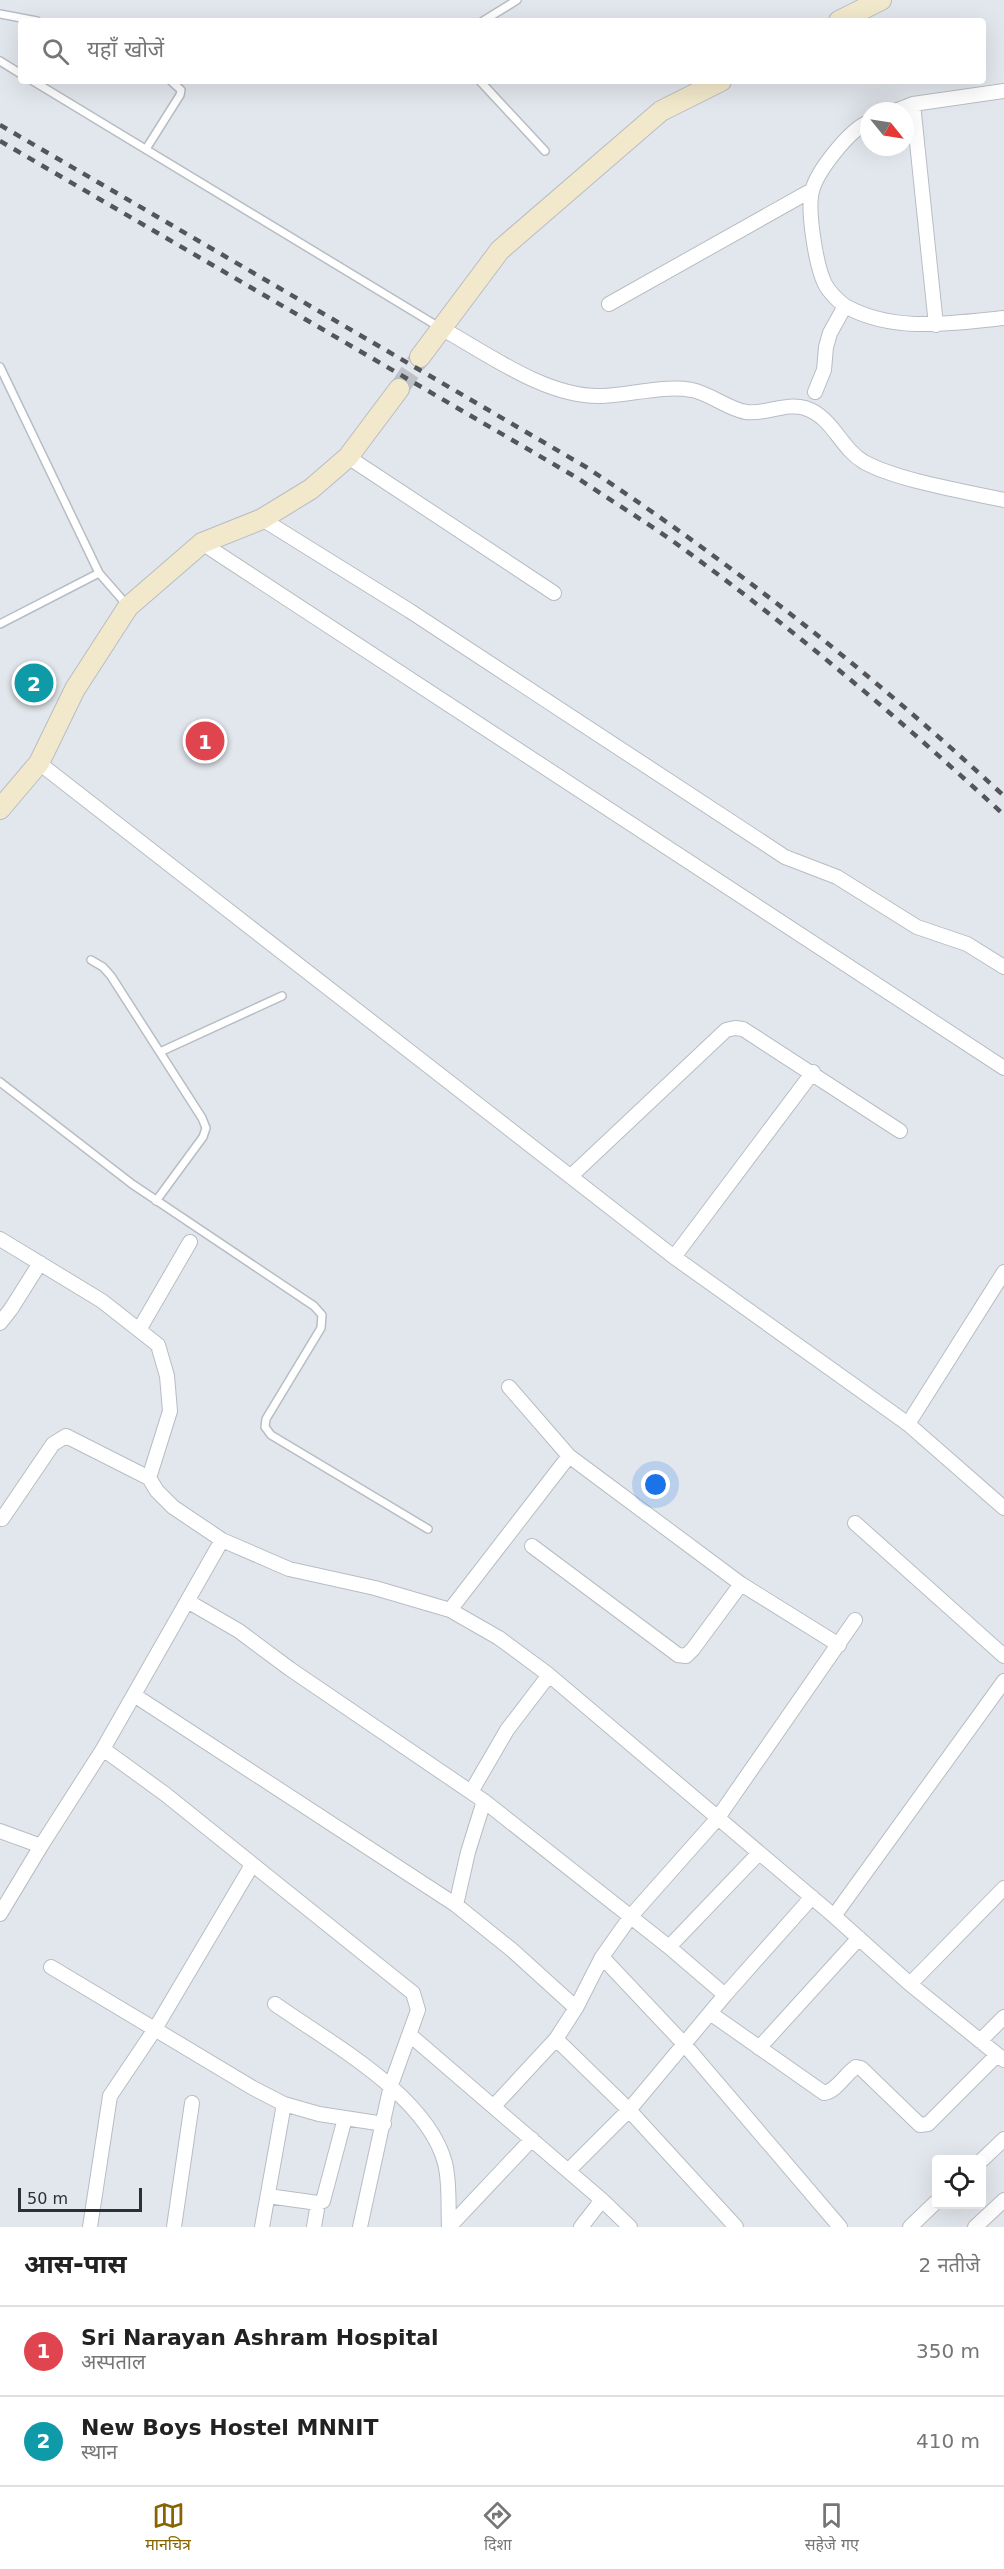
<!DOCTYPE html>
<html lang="hi">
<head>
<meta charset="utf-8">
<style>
	:root { --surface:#fff; --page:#f2f2f2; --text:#222; --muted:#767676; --line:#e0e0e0; --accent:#876400 }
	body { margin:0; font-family:"DejaVu Sans","Noto Sans Devanagari",sans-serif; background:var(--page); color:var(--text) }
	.controls { position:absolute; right:18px; bottom:18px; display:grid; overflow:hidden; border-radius:6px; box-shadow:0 6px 24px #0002 }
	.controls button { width:54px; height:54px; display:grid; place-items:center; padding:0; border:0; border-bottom:2px solid var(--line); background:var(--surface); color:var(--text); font:30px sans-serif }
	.compass { position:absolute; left:860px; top:102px; width:54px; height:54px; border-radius:50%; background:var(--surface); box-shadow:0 6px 24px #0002; rotate:120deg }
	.scale { position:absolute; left:18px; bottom:15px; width:124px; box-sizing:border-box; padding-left:6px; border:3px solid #2e2f32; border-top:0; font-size:16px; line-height:21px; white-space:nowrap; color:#2e2f32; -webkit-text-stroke:4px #e2e7ed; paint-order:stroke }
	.you { position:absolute; left:656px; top:1485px; width:21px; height:21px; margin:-15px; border:4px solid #fff; border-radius:50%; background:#1a73e8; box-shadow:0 0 0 9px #1a73e833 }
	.badge { display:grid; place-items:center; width:39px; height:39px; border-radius:50%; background:var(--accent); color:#fff; font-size:20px; font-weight:700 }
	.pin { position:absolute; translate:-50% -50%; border:3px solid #fff; box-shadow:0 2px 6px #0006 }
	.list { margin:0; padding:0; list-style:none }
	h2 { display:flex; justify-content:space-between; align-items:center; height:78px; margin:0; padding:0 24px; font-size:26px }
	h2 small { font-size:20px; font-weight:400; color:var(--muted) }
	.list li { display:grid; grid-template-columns:39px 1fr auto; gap:18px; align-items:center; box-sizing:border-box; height:90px; padding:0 24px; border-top:2px solid var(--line) }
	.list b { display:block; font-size:22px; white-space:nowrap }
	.list p { margin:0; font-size:20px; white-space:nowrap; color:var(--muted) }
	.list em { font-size:20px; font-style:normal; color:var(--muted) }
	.icon { flex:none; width:33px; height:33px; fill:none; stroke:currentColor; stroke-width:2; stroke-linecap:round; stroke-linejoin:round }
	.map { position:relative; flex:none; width:1004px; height:2227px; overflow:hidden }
	.search { position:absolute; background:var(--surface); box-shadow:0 6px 24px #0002; left:18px; right:18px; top:18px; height:66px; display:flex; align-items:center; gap:15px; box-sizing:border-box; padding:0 21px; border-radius:6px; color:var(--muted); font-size:22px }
	.sheet { height:258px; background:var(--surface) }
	nav { display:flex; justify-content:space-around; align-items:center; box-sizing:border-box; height:84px; border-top:2px solid var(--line); background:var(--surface); font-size:16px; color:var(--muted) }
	nav a { display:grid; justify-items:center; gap:3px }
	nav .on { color:var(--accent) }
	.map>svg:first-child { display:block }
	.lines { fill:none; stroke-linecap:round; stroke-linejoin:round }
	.secondary-tunnel { stroke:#bec2c8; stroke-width:20; stroke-dasharray:20 10; stroke-linecap:butt }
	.lane-casing { stroke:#b8bdc3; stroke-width:10 }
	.street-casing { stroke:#b8bdc3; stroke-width:16 }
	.secondary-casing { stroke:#b8bdc3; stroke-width:22 }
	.lane { stroke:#fff; stroke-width:7 }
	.street { stroke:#fff; stroke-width:14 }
	.secondary { stroke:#f2e8cb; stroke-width:20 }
	.rail { stroke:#535559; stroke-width:4.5; stroke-dasharray:8 8; stroke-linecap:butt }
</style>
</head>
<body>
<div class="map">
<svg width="1004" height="2227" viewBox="0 0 1004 2227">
	<rect width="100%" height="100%" fill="#e2e7ed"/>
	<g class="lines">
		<path class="secondary-tunnel" d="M399,389l21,-32"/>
		<g class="lane-casing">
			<path id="lane" d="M0,14l37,7
				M483,21l34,-21
				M0,61l21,13
				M33,81l406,246
				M480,81l65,70
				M146,149l34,-54 1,-5 -10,-9
				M0,367l99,206 28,32
				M0,624l99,-51
				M91,960l12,7 8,9 91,142 4,10 -3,9 -47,64
				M160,1052l122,-56
				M0,1082l132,102 182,122 8,9 -1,13 -55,91 -1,8 6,8 157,94"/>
		</g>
		<g class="street-casing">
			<path id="street" d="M913,104l23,221
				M895,111l18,-7 91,-13
				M869,122c-19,7 -52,49 -57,69 -5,19 4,75 13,93 4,8 15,19 22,23 48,26 106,16 157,11
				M609,304l203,-114
				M441,328c47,26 106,70 161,68 29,-1 60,-11 90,-6 19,4 36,19 54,22 19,3 40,-10 59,-4 28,9 35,40 59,54 35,19 100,29 140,38
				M815,392l9,-22 2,-23 4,-14 15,-27
				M348,457l206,136
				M262,519l148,92 375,246 52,20 80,50 50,17 37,23
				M202,543l802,525
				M39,763l635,494 234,167 96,84
				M571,1176l155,-146 9,-2 8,1 157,102
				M0,1239l102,62 56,44 9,31 3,35 -21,67 8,13 16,16 49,33 67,29 86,19 75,22 49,28 50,37 285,241 76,68 94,76
				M674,1257l139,-185
				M0,1323l11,-14 29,-46
				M139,1330l51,-88
				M509,1387l60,69 172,128 98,61
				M908,1424l96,-152
				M2,1519l51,-75 13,-8 83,42
				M855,1523l149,133
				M532,1546l146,109 8,1 7,-7 48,-65
				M189,1602l50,29 51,38 194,132 185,146 56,48
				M450,1610l119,-154
				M134,1695l322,210 56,45 64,58 -20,31 73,71 107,117
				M103,1749l62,45 248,199 5,17 -27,75 -31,142
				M471,1792l36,-62 42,-55
				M0,1831l41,15 62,-97 119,-209
				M456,1905l12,-53 16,-51
				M0,1914l41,-68
				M834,1916l170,-235
				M669,1947l90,-94
				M602,1957l82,87 156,183
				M51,1967l202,121 31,16 35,10 65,10
				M910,1984l94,-96
				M275,2004c55,39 152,91 170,159 5,20 3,44 4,64
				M576,2008l26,-51 29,-41 86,-97 138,-199
				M710,2013l114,80c13,-2 21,-19 32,-26l5,1 59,57 8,-1 69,-69
				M410,2035l192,165 28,27
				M980,2041l24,-24
				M759,2048l100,-110
				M494,2106l62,-67
				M982,2160l22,-21
				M568,2171l61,-61 96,-115 87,-98
				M268,2196l50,7 5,-2 22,-83
				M90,2227l20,-131 45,-67 97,-164
				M174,2227l18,-124
				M262,2227l22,-123
				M314,2227l4,-24
				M449,2227l83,-88
				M581,2227l21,-27
				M910,2227l26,-25
				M975,2227l29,-27"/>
		</g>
		<g class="secondary-casing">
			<path id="secondary" d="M839,21l42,-21
				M420,357l80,-107 161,-139 60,-30
				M0,809l39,-46 36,-74 53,-82 74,-64 60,-24 49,-30 37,-32 51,-68"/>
		</g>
		<use href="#lane" class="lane"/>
		<use href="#street" class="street"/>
		<use href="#secondary" class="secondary"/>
		<path class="rail" d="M0,125l586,342c151,100 285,206 418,329
			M0,141l579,338c31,21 64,41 95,63 116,84 225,176 330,273"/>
	</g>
</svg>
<div class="controls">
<button><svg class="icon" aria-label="locate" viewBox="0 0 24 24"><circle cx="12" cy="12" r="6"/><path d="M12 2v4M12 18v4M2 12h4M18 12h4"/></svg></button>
</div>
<svg class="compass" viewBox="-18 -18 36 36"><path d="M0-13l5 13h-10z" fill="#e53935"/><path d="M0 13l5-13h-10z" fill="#767676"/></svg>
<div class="scale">50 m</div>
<div class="you"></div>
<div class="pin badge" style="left:205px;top:741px;background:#e0444e">1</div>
<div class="pin badge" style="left:34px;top:683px;background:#0f9aa8">2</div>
<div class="search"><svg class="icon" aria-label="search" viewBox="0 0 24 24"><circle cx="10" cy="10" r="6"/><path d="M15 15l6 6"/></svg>यहाँ खोजें</div>
</div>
<section class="sheet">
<h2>आस-पास<small>2 नतीजे</small></h2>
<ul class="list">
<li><span class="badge" style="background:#e0444e">1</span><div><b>Sri Narayan Ashram Hospital</b><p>अस्पताल</p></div><em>350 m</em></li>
<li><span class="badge" style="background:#0f9aa8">2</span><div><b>New Boys Hostel MNNIT</b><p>स्थान</p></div><em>410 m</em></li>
</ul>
</section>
<nav>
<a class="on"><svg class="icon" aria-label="map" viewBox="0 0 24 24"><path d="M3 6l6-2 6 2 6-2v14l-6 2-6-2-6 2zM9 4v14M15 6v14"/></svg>मानचित्र</a>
<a><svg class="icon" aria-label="directions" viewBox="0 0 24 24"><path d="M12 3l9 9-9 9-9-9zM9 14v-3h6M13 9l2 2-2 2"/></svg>दिशा</a>
<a><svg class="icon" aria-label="saved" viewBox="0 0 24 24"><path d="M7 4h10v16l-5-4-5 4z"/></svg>सहेजे गए</a>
</nav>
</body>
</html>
